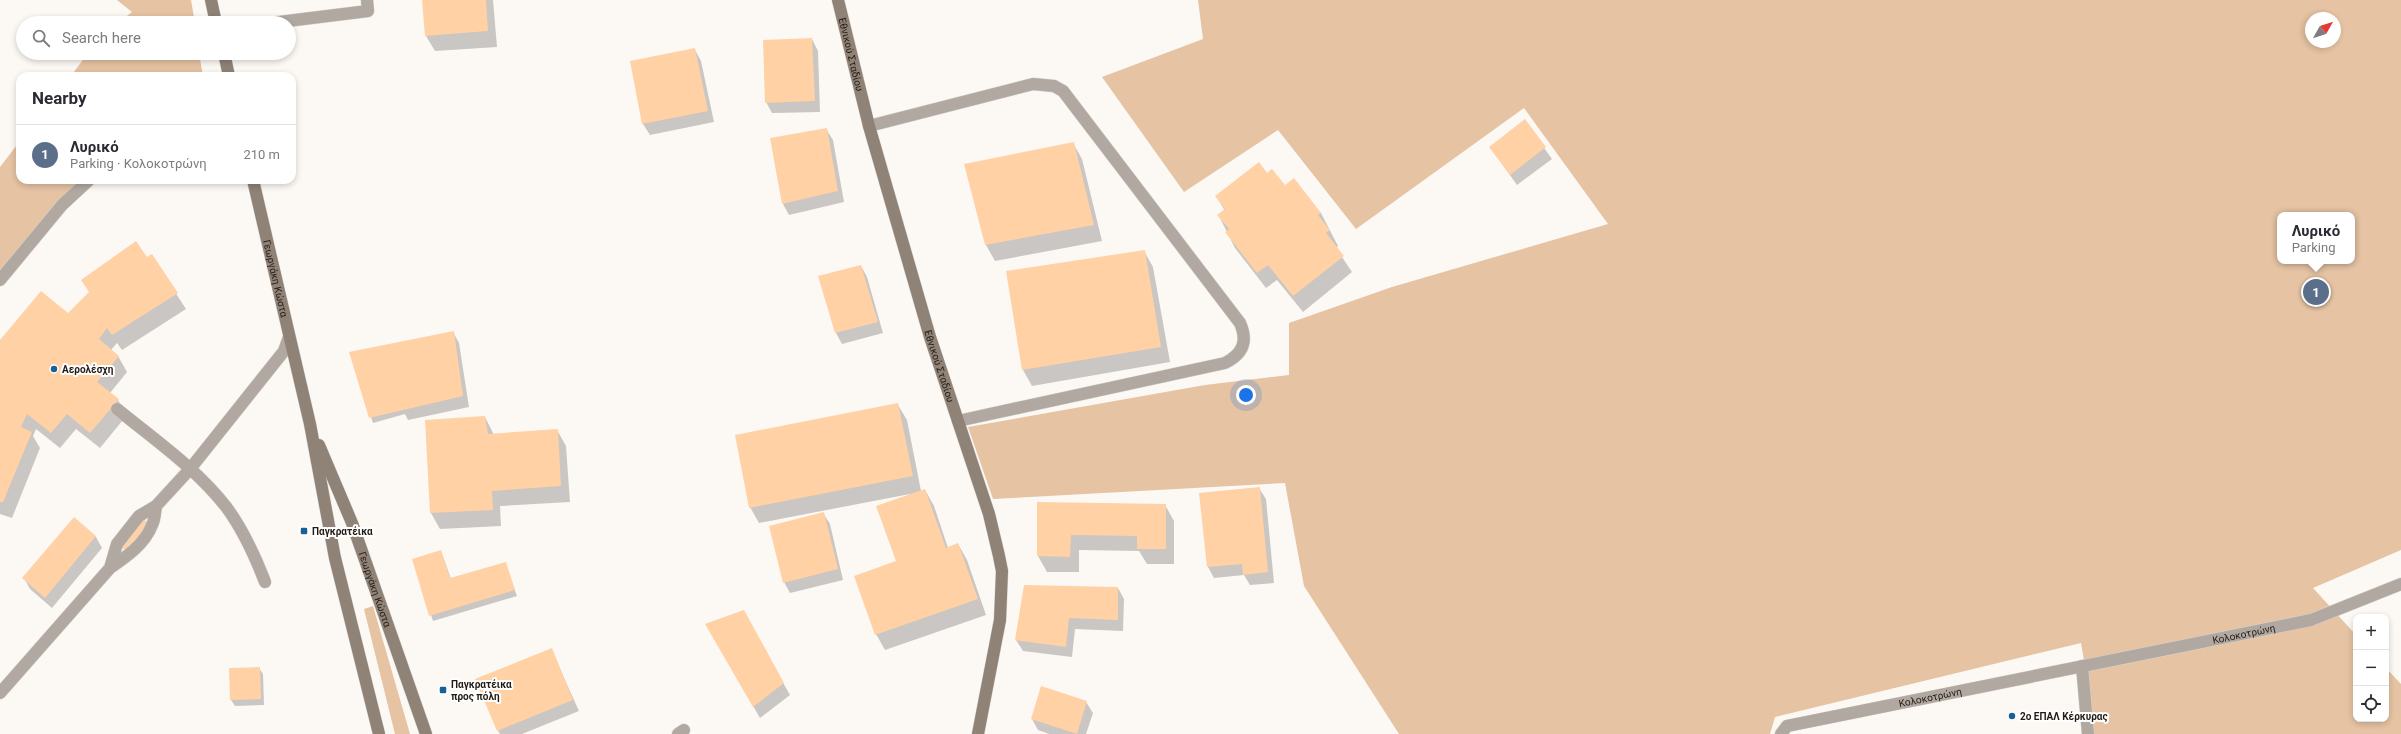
<!DOCTYPE html>
<html lang="en">
<head>
<meta charset="utf-8">
<style>
	:root { --surface:#fff; --page:#f2f2f3; --text:#2b2b33; --muted:#7c7c81; --line:#e1e1e2; --accent:#196094 }
	body { margin:0; font-family:Roboto,sans-serif; background:var(--page); color:var(--text) }
	.controls { position:absolute; right:12px; bottom:12px; display:grid; overflow:hidden; border-radius:8px; box-shadow:0 2px 6px #0003 }
	.controls button { width:36px; height:36px; display:grid; place-items:center; padding:0; border:0; border-bottom:1px solid var(--line); background:var(--surface); color:var(--text); font:20px sans-serif }
	.compass { position:absolute; left:2305px; top:12px; width:36px; height:36px; border-radius:50%; background:var(--surface); box-shadow:0 2px 6px #0003; rotate:51deg }
	.you { position:absolute; left:1246px; top:395px; width:14px; height:14px; margin:-10px; border:3px solid #fff; border-radius:50%; background:#1a73e8; box-shadow:0 0 0 6px #1a73e833 }
	.badge { display:grid; place-items:center; width:26px; height:26px; border-radius:50%; background:var(--accent); color:#fff; font-size:13px; font-weight:700 }
	.pin { position:absolute; translate:-50% -50%; border:2px solid #fff; box-shadow:0 1px 4px #0006 }
	.popup { position:absolute; left:2277px; top:212px; width:78px; height:52px; box-sizing:border-box; display:grid; place-content:center; border-radius:8px; background:var(--surface); filter:drop-shadow(0 1px 3px #0005); font-size:13px; white-space:nowrap; color:var(--muted) }
	.popup b { font-size:15px; color:var(--text) }
	.popup::after { content:''; position:absolute; left:50%; top:100%; margin-left:-8px; border:8px solid transparent; border-top-color:var(--surface) }
	.list { margin:0; padding:0; list-style:none }
	h2 { display:flex; justify-content:space-between; align-items:center; height:52px; margin:0; padding:0 16px; font-size:17px }
	h2 small { font-size:13px; font-weight:400; color:var(--muted) }
	.list li { display:grid; grid-template-columns:26px 1fr auto; gap:12px; align-items:center; box-sizing:border-box; height:60px; padding:0 16px; border-top:1px solid var(--line) }
	.list b { display:block; font-size:15px; white-space:nowrap }
	.list p { margin:0; font-size:13px; white-space:nowrap; color:var(--muted) }
	.list em { font-size:13px; font-style:normal; color:var(--muted) }
	.icon { flex:none; width:22px; height:22px; fill:none; stroke:currentColor; stroke-width:2; stroke-linecap:round; stroke-linejoin:round }
	.map { position:relative; flex:none; width:2401px; height:734px; overflow:hidden }
	.search { position:absolute; background:var(--surface); box-shadow:0 2px 6px #0003; left:16px; top:16px; width:280px; height:44px; display:flex; align-items:center; gap:10px; box-sizing:border-box; padding:0 14px; border-radius:22px; color:var(--muted); font-size:15px }
	.panel { position:absolute; background:var(--surface); box-shadow:0 2px 6px #0003; left:16px; top:72px; width:280px; height:112px; border-radius:12px }
	.map>svg:first-child { display:block }
	.green { fill:#e5c3a3; fill-rule:evenodd }
	.shadow { fill:#0003 }
	.building { fill:#ffd1a5 }
	.lines { fill:none; stroke-linecap:round; stroke-linejoin:round }
	.lane-casing { stroke:#d9d5d0; stroke-width:13 }
	.street-casing { stroke:#d9d5d0; stroke-width:13 }
	.secondary-casing { stroke:#d9d5d0; stroke-width:13 }
	.lane { stroke:#b1a9a1; stroke-width:12 }
	.street { stroke:#b1a9a1; stroke-width:12 }
	.secondary { stroke:#8f8277; stroke-width:12 }
	.poi-dot { fill:#196094; stroke:#fff; stroke-width:1.5 }
	.labels { text-anchor:middle; dominant-baseline:central; stroke-width:4; stroke-linejoin:round; paint-order:stroke }
	.street-label { font-size:10px; fill:#231c15; stroke:#fff }
	.poi-label { font-size:10px; font-weight:bold; fill:#231c15; stroke:#fff; text-anchor:start }
</style>
</head>
<body>
<div class="map">
<svg width="2401" height="734" viewBox="0 0 2401 734">
	<rect width="100%" height="100%" fill="#fcf8f4"/>
	<path class="green" d="M117,0h74l4,23h-77l14,-11z
		M1198,0h1203v550l-88,38 43,47v84h30v-51l15,16v50h-308l-3,-39 -9,-52 -306,74 -5,17h-371l-95,-148 -19,-103 -292,16 -25,-72 237,-42 84,-10v-52l103,-36 216,-63 -84,-116 -168,121 -78,-99 -94,62 -82,-115 101,-38zM2311,18h24v24h-24zM2280,215h72v46h-72z
		M88,53h111l4,23h-132z
		M20,141v39h64l-84,96v-109z
		M373,606l37,128h-15l-31,-125z"/>
	<path class="shadow" d="M423,0h70l4,47 -62,4 -9,-15z
		M812,39l6,12 2,61 -48,1 -6,-11z
		M695,50l6,11 13,61 -64,13 -7,-11 -12,-62z
		M1525,121l27,38 -35,26 -27,-38z
		M826,129l7,11 11,62 -55,13 -6,-11z
		M1073,143l9,16 20,82 -107,20 -9,-16z
		M1267,174l54,39 17,33 -2,2 16,24 -49,40 -26,-32 -11,8 -31,-40 -16,-32 6,-5 -9,-15z
		M1144,251l9,16 17,95 -138,24 -9,-16 -15,-98z
		M151,255l35,54 -64,41 -5,-7 -6,7 7,6 9,16 -17,21 8,7 9,15 -27,33 -24,-19 -16,19 -24,-19 -3,7 7,12 -28,70 -12,-4v-173l68,-27z
		M861,266l6,11 16,56 -41,11 -6,-11z
		M453,332l6,11 10,64 -61,13 -3,-6 -32,9 -23,-70z
		M898,405l9,15 14,71 4,-1 9,16 14,42 10,-4 9,16 19,55 -101,35 -9,-16 21,-72 13,-68 -151,29 -9,-16z
		M485,417l9,18 63,-5 9,16 4,56 -70,4 1,20 -61,3 -9,-16 -5,-92z
		M1259,488l7,11 8,84 -24,2 -6,-10 -30,3 -6,-11z
		M1038,503l127,2 9,16v43h-27l-8,-13 -60,-1v22h-32l-9,-16z
		M823,513l7,11 13,56 -53,13 -6,-11z
		M74,518l22,19 6,11 -50,60 -22,-19 -6,-11z
		M441,551l10,28 54,-16 12,33 -84,25 -20,-61z
		M1118,588l6,11 -1,32 -48,-2 -3,28 -49,-6 -7,-11z
		M743,611l47,84 -30,23 -54,-94z
		M551,649l28,62 -57,23h-22l-2,-3z
		M259,668l4,6 1,31 -29,1 -4,-6 -1,-31z
		M1042,688l44,14 7,11 -7,21h-37l-11,-4 -6,-11z"/>
	<path class="building" d="M422,0h64l2,31 -63,5z
		M812,38l3,63 -50,2 -2,-63z
		M695,48l13,63 -66,13 -12,-63z
		M1525,119l21,28 -36,28 -21,-28z
		M827,128l11,63 -56,13 -12,-66z
		M1074,142l20,83 -109,20 -21,-81z
		M1259,162l8,11 5,-4 13,16 9,-7 27,35 -3,2 12,15 -4,3 18,23 -51,40 -25,-31 -11,8 -32,-41 4,-3 -12,-14 8,-6 -10,-13z
		M136,241l11,16 5,-3 26,39 -66,42 -5,-7 -8,11 20,17 -22,26 22,17 -29,34 -23,-19 -16,19 -24,-19 -6,13 11,5 -29,70h-3v-162l41,-49 27,22 21,-21 -8,-12z
		M1145,250l16,97 -139,23 -16,-99z
		M861,265l17,57 -43,11 -17,-57z
		M454,331l9,65 -94,22 -20,-66z
		M898,403l15,73 -164,32 -14,-73z
		M485,416l3,18 70,-5 3,57 -69,5 1,19 -63,3 -5,-93z
		M1260,487l8,85 -25,3 -1,-11 -35,3 -8,-74z
		M925,489l21,59 12,-5 20,56 -103,36 -21,-59 42,-15 -20,-55z
		M1037,502l129,2v45h-29v-13l-66,-1 -1,22 -33,-1z
		M824,512l14,57 -55,14 -14,-57z
		M139,516l13,9 -22,29 -13,-10z
		M74,517l22,19 -51,62 -23,-20z
		M441,550l9,28 56,-16 9,28 -86,26 -17,-57z
		M1024,585l94,2v33l-49,-2 -3,29 -51,-7z
		M744,610l40,73 -31,24 -48,-83z
		M552,648l21,52 -76,31 -22,-52z
		M260,667l1,32 -31,1 -1,-32z
		M1041,686l46,15 -10,33 -46,-15z"/>
	<g class="lines">
		<g class="lane-casing">
			<path id="lane" d="M271,23l97,-12 -1,-11
				M0,280l62,-75 27,-25
				M117,409c38,31 80,60 110,99 16,22 28,48 38,74
				M110,568c16,-11 35,-24 42,-43 3,-5 3,-13 4,-19
				M0,693l110,-125 7,-24 22,-28 17,-10 34,-37 94,-118 5,-14
				M678,734l6,-4"/>
		</g>
		<g class="street-casing">
			<g id="street">
				<path d="M869,126l164,-42 21,2 9,5 177,232c8,18 3,31 -15,40l-267,58"/>
				<path d="M2082,666l6,68"/>
				<path id="s1" d="M1781,734l6,-8 524,-106 90,-36"/>
			</g>
		</g>
		<g class="secondary-casing">
			<g id="secondary">
				<path d="M211,0l5,23"/>
				<path id="s2" d="M838,0l31,126 61,211 59,177 10,42 3,15 -2,49 -22,114"/>
				<path d="M224,53l5,23"/>
				<path id="s3" d="M253,180l57,244 25,134 44,176"/>
				<path id="s4" d="M319,445l33,78 74,211"/>
			</g>
		</g>
		<use href="#lane" class="lane"/>
		<use href="#street" class="street"/>
		<use href="#secondary" class="secondary"/>
	</g>
	<g class="poi-dot">
		<circle cx="54" cy="369" r="4"/>
		<rect x="300" y="527" width="8" height="8" rx="2"/>
		<rect x="439" y="686" width="8" height="8" rx="2"/>
		<circle cx="2012" cy="716" r="4"/>
	</g>
	<g class="labels">
		<g class="street-label">
			<text stroke="none"><textPath href="#s2" startOffset="56">Εθνικού Σταδίου</textPath></text>
			<text stroke="none"><textPath href="#s3" startOffset="101">Γεωργάκη Κώστα</textPath></text>
			<text stroke="none"><textPath href="#s2" startOffset="380">Εθνικού Σταδίου</textPath></text>
			<text stroke="none"><textPath href="#s4" startOffset="155">Γεωργάκη Κώστα</textPath></text>
			<text stroke="none"><textPath href="#s1" startOffset="476">Κολοκοτρώνη</textPath></text>
			<text stroke="none"><textPath href="#s1" startOffset="156">Κολοκοτρώνη</textPath></text>
		</g>
		<g class="poi-label">
			<text x="62" y="369">Αερολέσχη</text>
			<text x="312" y="531">Παγκρατέικα</text>
			<text x="451" y="684">Παγκρατέικα<tspan x="451" dy="12">προς πόλη</tspan></text>
			<text x="2020" y="716">2ο ΕΠΑΛ Κέρκυρας</text>
		</g>
	</g>
</svg>
<div class="controls">
<button>+</button>
<button>−</button>
<button><svg class="icon" aria-label="locate" viewBox="0 0 24 24"><circle cx="12" cy="12" r="6"/><path d="M12 2v4M12 18v4M2 12h4M18 12h4"/></svg></button>
</div>
<svg class="compass" viewBox="-18 -18 36 36"><path d="M0-13l5 13h-10z" fill="#e53935"/><path d="M0 13l5-13h-10z" fill="#7c7c81"/></svg>
<div class="you"></div>
<div class="pin badge" style="left:2316px;top:292px;background:#5c6f8a">1</div>
<div class="popup"><b>Λυρικό</b>Parking</div>
<div class="search"><svg class="icon" aria-label="search" viewBox="0 0 24 24"><circle cx="10" cy="10" r="6"/><path d="M15 15l6 6"/></svg>Search here</div>
<section class="panel">
<h2>Nearby<small></small></h2>
<ul class="list">
<li><span class="badge" style="background:#5c6f8a">1</span><div><b>Λυρικό</b><p>Parking · Κολοκοτρώνη</p></div><em>210 m</em></li>
</ul>
</section>
</div>
</body>
</html>
